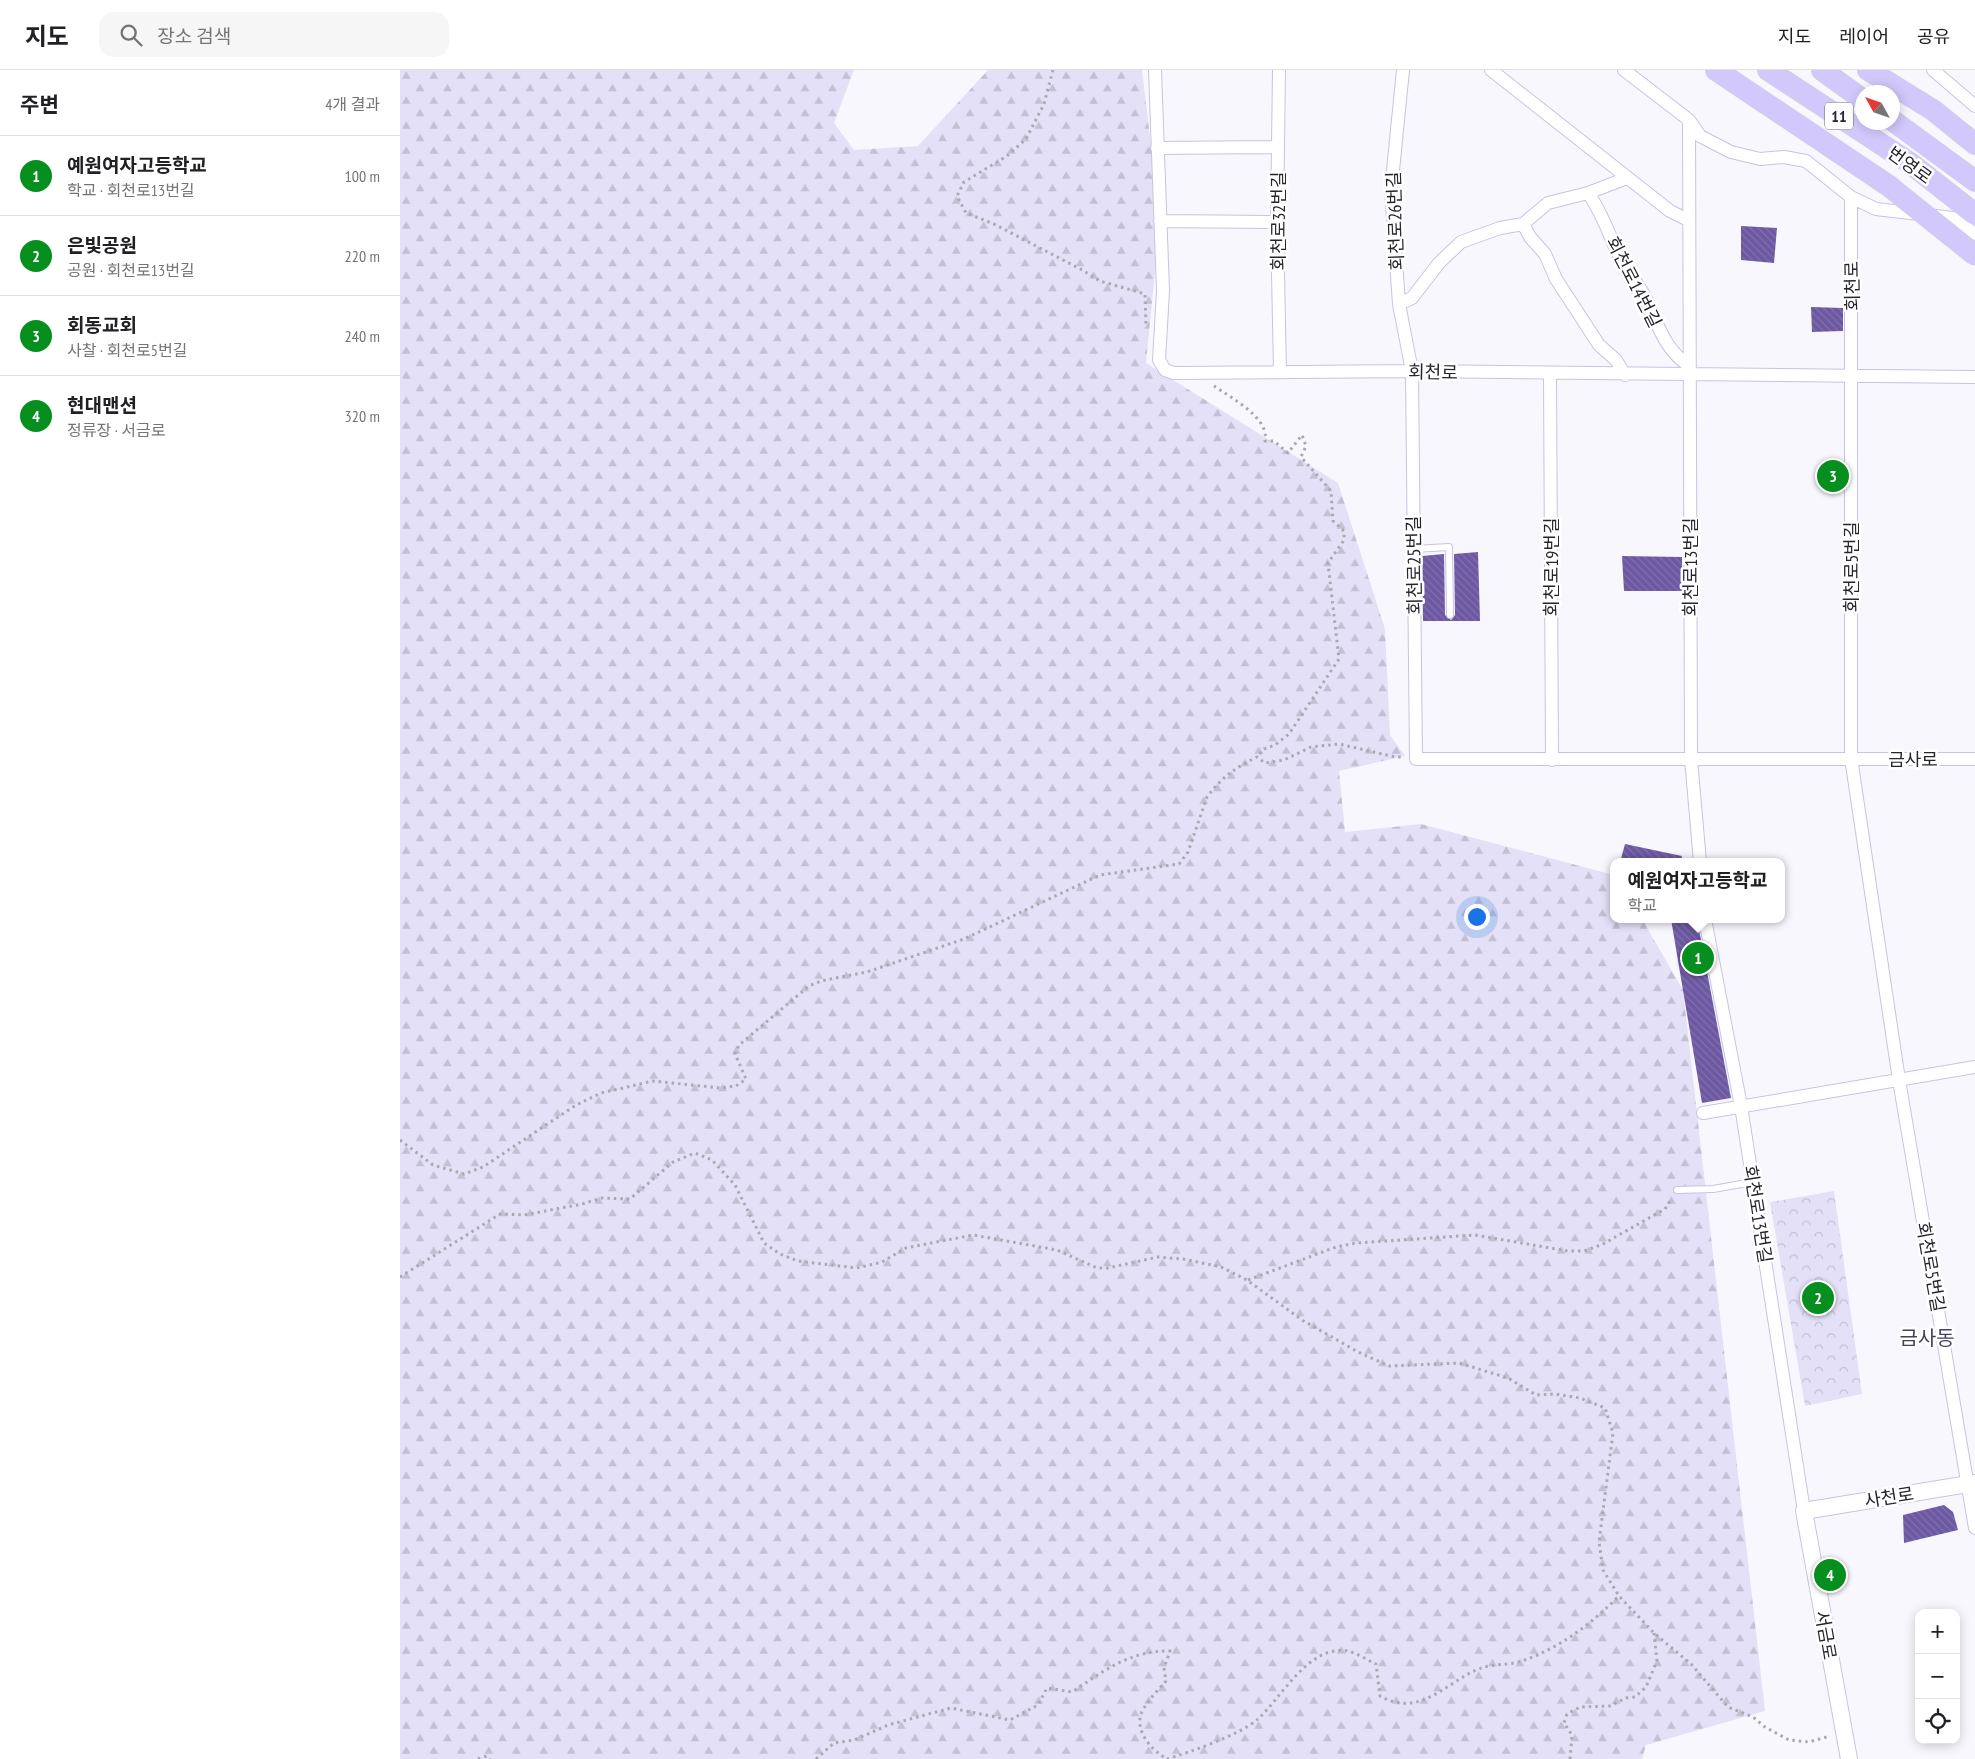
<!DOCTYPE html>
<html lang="ko">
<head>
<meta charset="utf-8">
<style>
	:root { --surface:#fff; --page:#f6f6f6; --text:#202124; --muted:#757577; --line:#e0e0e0; --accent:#068e1e }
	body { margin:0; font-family:"PT Sans Narrow","Noto Sans KR",sans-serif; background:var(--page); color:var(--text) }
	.controls { position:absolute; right:15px; bottom:15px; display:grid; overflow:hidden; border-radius:10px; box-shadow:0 2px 12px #0003 }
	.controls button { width:45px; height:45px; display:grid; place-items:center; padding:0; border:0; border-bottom:1px solid var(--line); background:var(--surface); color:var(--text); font:25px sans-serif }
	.compass { position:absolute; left:1455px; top:15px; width:45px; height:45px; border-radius:50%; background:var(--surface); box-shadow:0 2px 12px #0003; rotate:310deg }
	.you { position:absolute; left:1076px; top:846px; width:18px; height:18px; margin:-12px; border:4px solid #fff; border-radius:50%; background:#1a73e8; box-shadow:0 0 0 8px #1a73e833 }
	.badge { display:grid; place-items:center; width:32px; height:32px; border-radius:50%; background:var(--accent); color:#fff; font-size:16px; font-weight:700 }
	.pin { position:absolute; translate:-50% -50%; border:2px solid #fff; box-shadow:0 1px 5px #0006 }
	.popup { position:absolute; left:1210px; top:788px; width:175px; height:65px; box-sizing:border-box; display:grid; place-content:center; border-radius:10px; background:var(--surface); filter:drop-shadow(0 1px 4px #0005); font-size:16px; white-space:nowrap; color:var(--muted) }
	.popup b { font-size:19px; color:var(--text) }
	.popup::after { content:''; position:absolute; left:50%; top:100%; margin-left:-10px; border:10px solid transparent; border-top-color:var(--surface) }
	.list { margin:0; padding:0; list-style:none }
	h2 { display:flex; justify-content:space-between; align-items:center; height:65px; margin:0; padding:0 20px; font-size:21px }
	h2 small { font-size:16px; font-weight:400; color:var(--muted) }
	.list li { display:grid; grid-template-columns:32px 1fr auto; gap:15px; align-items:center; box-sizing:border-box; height:80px; padding:0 20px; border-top:1px solid var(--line) }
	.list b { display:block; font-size:19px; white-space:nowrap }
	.list p { margin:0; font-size:16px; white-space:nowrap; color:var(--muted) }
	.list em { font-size:16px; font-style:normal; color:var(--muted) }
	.icon { flex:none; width:28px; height:28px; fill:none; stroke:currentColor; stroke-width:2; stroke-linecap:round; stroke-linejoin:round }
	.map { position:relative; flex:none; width:1575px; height:1689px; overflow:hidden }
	header { display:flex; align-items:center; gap:30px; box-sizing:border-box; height:70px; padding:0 25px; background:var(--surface); border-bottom:1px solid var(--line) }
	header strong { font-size:24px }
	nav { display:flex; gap:28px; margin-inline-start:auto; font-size:18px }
	.search { width:350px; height:45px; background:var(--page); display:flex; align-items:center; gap:12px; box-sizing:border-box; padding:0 18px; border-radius:15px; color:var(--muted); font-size:19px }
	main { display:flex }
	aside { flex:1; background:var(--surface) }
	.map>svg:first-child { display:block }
	.forest { fill:url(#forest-firs) }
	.park { fill:url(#park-crowns) }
	.building { fill:url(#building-back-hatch) }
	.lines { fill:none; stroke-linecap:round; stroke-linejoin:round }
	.service-casing { stroke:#c8c3e0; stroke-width:8 }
	.minor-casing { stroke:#c8c3e0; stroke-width:14 }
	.tertiary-casing { stroke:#c8c3e0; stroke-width:18 }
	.trunk-casing { stroke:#d4d3d5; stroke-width:22 }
	.path { stroke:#aaa8b0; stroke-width:3; stroke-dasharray:2.5 4; stroke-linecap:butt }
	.service { stroke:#fff; stroke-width:6 }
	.minor { stroke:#fff; stroke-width:12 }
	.tertiary { stroke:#fff; stroke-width:16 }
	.trunk { stroke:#d3c8fc; stroke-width:21 }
	.trunk-bridge-casing { stroke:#d4d3d5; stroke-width:22; stroke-linecap:butt }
	.trunk-bridge { stroke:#d3c8fc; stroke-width:21 }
	.labels { text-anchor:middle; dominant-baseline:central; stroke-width:5; stroke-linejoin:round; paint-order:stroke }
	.shield { fill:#fff; stroke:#67666d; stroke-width:1 }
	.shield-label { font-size:16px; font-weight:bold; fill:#26242f }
	.street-label { font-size:18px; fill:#26242f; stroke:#fff }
	.quarter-label { font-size:20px; fill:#454058; stroke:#fff }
</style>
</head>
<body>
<header>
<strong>지도</strong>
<div class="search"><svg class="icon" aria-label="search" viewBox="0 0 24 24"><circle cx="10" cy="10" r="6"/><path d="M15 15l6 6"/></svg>장소 검색</div>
<nav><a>지도</a><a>레이어</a><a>공유</a></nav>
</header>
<main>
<aside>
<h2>주변<small>4개 결과</small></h2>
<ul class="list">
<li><span class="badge">1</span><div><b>예원여자고등학교</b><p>학교 · 회천로13번길</p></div><em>100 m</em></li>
<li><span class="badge">2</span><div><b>은빛공원</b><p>공원 · 회천로13번길</p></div><em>220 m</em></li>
<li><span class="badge">3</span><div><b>회동교회</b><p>사찰 · 회천로5번길</p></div><em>240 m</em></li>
<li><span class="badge">4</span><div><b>현대맨션</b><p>정류장 · 서금로</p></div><em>320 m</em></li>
</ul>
</aside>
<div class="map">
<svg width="1575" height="1689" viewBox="0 0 1575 1689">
	<defs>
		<pattern id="forest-firs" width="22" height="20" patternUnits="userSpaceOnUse" patternTransform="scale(1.25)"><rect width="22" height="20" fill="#e4e0f7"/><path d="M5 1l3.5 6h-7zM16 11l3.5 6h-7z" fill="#c3c0d4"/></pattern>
		<pattern id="park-crowns" width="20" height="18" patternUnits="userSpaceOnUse" patternTransform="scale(1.25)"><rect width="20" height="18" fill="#e4e0f7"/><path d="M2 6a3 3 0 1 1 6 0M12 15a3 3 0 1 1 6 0" fill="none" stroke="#c3c0d4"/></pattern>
		<pattern id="building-back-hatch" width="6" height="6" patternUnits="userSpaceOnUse" patternTransform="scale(1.25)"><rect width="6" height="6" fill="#6c58a3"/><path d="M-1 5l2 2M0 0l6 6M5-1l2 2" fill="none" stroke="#8071aa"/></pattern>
	</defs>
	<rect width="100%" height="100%" fill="#f9f7fe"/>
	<path class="forest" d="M0,0h454l-20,53 20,27 64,-4 70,-76h154l18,151 -14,142 192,120 47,146 5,106 15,21 -66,15 6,61 76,-8 193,51v44h28l41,71 82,721 -119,34 -4,14h-1242z"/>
	<path class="park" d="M1434,1121l28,203 -57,12 -35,-204z"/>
	<path class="building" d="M1341,156l36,2 -3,35 -33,-3z
		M1411,237l32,1v23l-31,1z
		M1078,482l2,69h-57l-1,-65 22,-2 1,61 6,5 4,-5 -1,-61z
		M1222,486l60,1v34h-58z
		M1225,774l57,12 -1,6h-61z
		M1271,849h26l34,179 -29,5z
		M1544,1435l9,7 5,18 -54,13 -1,-28z"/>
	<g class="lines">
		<g class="service-casing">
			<path id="service" d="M1014,479l35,-2 1,68
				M1277,1120l36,-1 40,-7"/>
		</g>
		<g class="minor-casing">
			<path id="minor" d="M755,0l8,221 -4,69 6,10 9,3 238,-2 563,6
				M879,0l-2,152 3,150
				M1003,0l-12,120 8,114 13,67 4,388h559
				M1091,0l179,141 18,9
				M1224,0l65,50 11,16 31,16 29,7 24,-2 22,4 45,36 25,12 77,9 22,16
				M1533,0l42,36
				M1289,50l2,639 9,103
				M757,78l121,-1
				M1188,123c16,22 23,49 36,72 6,10 14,19 20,30 13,26 19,53 44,70
				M1451,127v561l48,322 76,448
				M760,151l117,1
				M1123,154l7,13 15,17 11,25 43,66 17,15 9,15
				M999,234l13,-6 27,-35 22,-21 39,-14 23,-4 25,-21 40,-10 39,-15
				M1150,303l2,387
				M1305,849l36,187 63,405
				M1303,1043l272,-46"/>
		</g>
		<g class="tertiary-casing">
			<path id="tertiary" d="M1449,1689l-45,-248 171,-28"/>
		</g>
		<g class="trunk-casing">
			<path id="trunk" d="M1316,0l173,116
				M1368,0l142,93
				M1422,0l40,29
				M1468,0l65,40 42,34
				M1492,50l83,61"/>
		</g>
		<path class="path" d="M653,0l-9,34 -18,35 -19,17 -43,26 -7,14 9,17 28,11 90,47 16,10 45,13 1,31
			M814,316c16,11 56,32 51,55h9l14,12 14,-18 4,11 -5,11 30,34 2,30 11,10v9l-16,23 11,96 -50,75 -14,11 -11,4 -7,8
			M0,1070l33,25 31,9 19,-7 93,-62 25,-12 52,-12 67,7 16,-2 10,-7 -11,-25 4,-9 70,-59 12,-5 46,-9 97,-33 136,-64 79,-11 9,-12 19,-55c15,-20 28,-29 50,-40l8,6 19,-3 27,-13 28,-3 56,13h8
			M0,1207l100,-63 24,1 58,-11 20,-6 28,1 43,-37 22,-9 17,7 23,25 29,58 16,11 18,7 59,7 25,-6 24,-14 67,-13 84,15 40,18h11l50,-11 25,2 38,8 26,13 55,40 56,32 31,14 70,-3 49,15 28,17 19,-1 25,4 25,10 8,25 -14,109 4,28 16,26 35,37 37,31 37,43 25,10 12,10 24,13 20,2 21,-6
			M848,1210l88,-33 20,-4 119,-8 93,16h16l19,-7 62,-35 7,-11
			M78,1689l9,-3 3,3
			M416,1689l18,-16 20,-3 34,-15 63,-17 59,12 28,-15 9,-17 25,4c33,-22 57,-41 98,-41l-6,17 2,13c-7,8 -16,17 -22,27 -13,20 7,42 23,51 23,-7 73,-24 91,-40 24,-22 51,-75 90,-68 9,2 19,9 28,13l4,32c42,24 69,-18 104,-29 12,-3 26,-2 38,-6 38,-13 69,-37 97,-65
			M1170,1689l2,-24 -8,-12 3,-9 13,-7 30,-1 16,-8 9,-1 11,-10 11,-26 -3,-28"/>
		<use href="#service" class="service"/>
		<use href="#minor" class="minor"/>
		<use href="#tertiary" class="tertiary"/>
		<use href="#trunk" class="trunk"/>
		<g class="trunk-bridge-casing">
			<path id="trunk-bridge" d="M1510,93l65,51
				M1489,116l86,69"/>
		</g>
		<use href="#trunk-bridge" class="trunk-bridge"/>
	</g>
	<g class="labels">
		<rect class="shield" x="1425" y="32.5" width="28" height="27" rx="4"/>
		<g class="shield-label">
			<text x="1439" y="46">11</text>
		</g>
		<g class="street-label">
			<text transform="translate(1510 95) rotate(36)">번영로</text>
			<text transform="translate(878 151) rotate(-90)">회천로32번길</text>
			<text transform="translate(995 151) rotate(-92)">회천로26번길</text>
			<text transform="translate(1234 212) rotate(63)">회천로14번길</text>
			<text transform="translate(1452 216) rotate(-91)">회천로</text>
			<text transform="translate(1033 302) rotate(1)">회천로</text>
			<text transform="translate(1014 495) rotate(-91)">회천로25번길</text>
			<text transform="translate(1151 497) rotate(-90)">회천로19번길</text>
			<text transform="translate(1290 497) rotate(-90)">회천로13번길</text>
			<text transform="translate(1451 497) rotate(-90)">회천로5번길</text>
			<text x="1513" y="689">금사로</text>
			<text transform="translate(1358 1144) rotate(81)">회천로13번길</text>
			<text transform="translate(1531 1197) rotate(80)">회천로5번길</text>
			<text transform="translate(1489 1427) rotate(-9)">사천로</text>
			<text transform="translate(1426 1565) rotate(80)">서금로</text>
		</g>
		<g class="quarter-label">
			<text x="1527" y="1268">금사동</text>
		</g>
	</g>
</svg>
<div class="controls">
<button>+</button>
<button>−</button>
<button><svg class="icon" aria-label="locate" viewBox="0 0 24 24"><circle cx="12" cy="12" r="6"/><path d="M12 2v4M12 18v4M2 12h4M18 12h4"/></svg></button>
</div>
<svg class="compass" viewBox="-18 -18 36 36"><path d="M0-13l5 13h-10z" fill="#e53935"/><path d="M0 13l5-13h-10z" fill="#757577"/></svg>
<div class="you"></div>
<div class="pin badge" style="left:1298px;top:888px">1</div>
<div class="popup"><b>예원여자고등학교</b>학교</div>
<div class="pin badge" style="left:1418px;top:1228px">2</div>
<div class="pin badge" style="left:1433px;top:406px">3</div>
<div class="pin badge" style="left:1430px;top:1505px">4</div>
</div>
</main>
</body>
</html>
